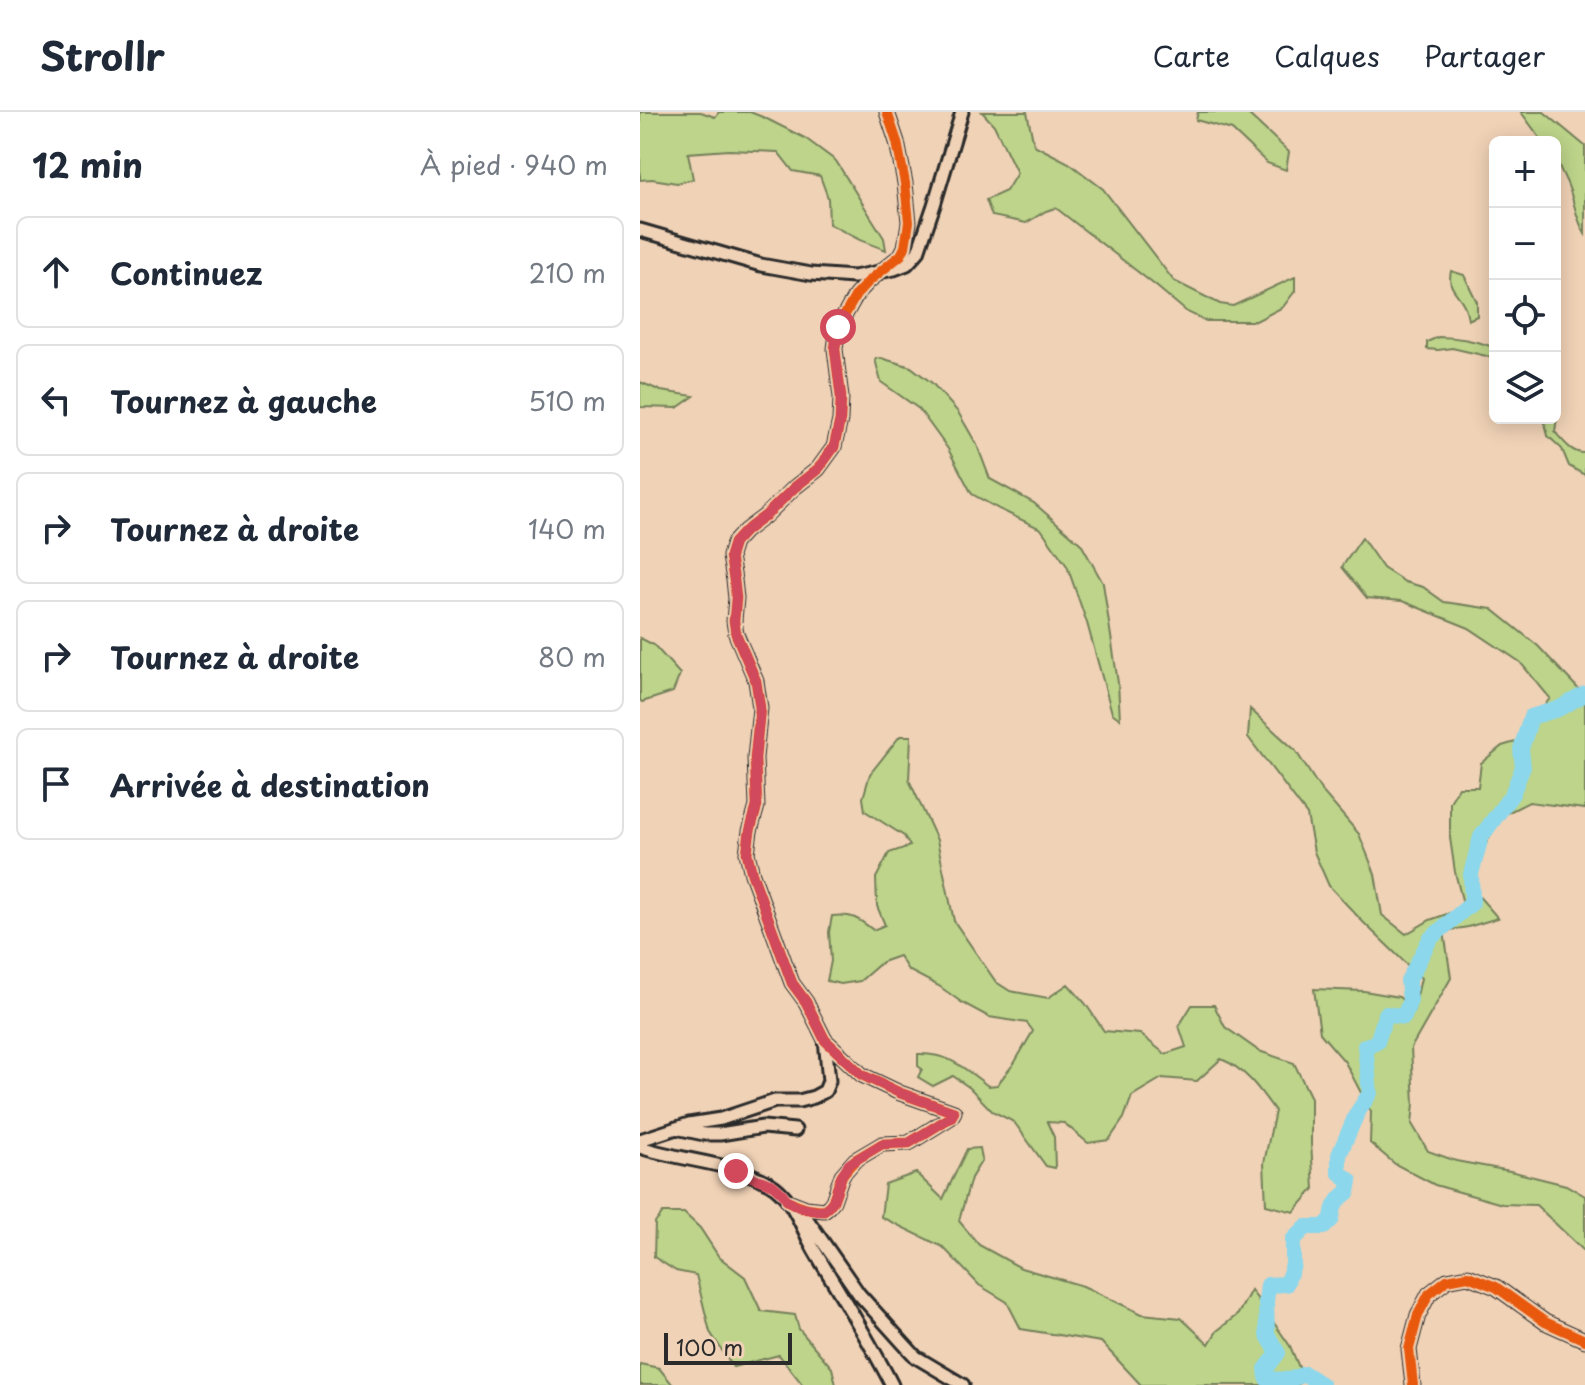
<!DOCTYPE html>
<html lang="fr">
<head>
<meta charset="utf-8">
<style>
	:root { --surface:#fff; --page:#f6f6f7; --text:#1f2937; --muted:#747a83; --line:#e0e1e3 }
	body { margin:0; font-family:"Playpen Sans",sans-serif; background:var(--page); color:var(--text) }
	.controls { position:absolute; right:24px; top:24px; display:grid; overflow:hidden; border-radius:12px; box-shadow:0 4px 20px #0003 }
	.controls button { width:72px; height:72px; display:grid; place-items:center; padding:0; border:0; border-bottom:2px solid var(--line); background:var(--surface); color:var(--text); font:40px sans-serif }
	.scale { position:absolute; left:24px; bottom:20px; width:128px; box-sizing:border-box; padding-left:8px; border:4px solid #2b2b2b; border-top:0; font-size:22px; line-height:28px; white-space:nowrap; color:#2b2b2b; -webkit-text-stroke:6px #f0d2b6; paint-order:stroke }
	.stop { position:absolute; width:24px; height:24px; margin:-18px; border:6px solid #d1495b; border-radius:50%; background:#fff }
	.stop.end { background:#d1495b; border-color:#fff; box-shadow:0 2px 8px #0008 }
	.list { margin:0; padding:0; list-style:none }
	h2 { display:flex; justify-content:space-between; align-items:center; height:104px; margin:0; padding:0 32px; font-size:34px }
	h2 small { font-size:26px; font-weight:400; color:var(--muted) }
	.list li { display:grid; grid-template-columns:52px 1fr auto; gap:24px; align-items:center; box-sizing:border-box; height:112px; margin:0 16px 16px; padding:0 16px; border:2px solid var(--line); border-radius:12px }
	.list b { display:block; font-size:30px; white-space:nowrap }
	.list em { font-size:26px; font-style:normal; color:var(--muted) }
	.icon { flex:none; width:44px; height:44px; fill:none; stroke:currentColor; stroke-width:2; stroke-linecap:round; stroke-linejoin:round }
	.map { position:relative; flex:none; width:945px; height:1273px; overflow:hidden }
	header { display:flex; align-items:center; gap:48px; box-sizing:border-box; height:112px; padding:0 40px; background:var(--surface); border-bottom:2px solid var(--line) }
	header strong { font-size:38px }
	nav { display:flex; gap:44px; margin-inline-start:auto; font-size:28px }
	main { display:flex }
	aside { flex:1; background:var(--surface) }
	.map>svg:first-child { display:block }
	.green { fill:#bdd48a; stroke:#74805a; stroke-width:2 }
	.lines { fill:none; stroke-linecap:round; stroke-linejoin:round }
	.river { stroke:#8cd7ec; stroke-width:16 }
	.minor-casing { stroke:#2b2b2b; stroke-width:17 }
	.minor { stroke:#f0d2b6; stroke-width:11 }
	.cycleway-casing { stroke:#f0d2b6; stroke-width:15 }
	.cycleway { stroke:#e8590c; stroke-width:10 }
	.route { stroke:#d1495b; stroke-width:10 }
</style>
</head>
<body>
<header>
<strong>Strollr</strong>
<nav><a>Carte</a><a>Calques</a><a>Partager</a></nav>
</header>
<main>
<aside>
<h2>12 min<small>À pied · 940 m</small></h2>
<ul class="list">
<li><svg class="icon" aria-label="ahead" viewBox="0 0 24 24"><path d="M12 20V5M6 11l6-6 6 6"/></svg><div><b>Continuez</b></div><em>210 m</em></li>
<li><svg class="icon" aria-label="left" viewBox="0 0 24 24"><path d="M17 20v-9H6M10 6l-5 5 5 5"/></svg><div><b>Tournez à gauche</b></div><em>510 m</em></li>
<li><svg class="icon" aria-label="right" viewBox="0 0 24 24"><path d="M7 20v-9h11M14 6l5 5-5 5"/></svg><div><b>Tournez à droite</b></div><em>140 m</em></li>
<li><svg class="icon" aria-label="right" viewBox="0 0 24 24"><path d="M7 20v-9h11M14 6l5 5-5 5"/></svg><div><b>Tournez à droite</b></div><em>80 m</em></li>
<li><svg class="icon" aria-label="arrive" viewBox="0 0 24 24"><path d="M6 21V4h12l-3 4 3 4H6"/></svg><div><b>Arrivée à destination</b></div></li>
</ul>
</aside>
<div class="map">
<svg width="945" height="1273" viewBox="0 0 945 1273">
	<rect width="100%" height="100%" fill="#f0d2b6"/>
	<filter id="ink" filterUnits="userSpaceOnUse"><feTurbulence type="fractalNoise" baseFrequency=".0125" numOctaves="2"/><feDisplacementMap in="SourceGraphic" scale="16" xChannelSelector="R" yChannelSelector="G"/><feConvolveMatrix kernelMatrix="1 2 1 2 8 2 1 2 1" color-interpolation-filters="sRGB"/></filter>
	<g filter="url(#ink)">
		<path class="green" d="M0,0h61l14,5 4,-5h31l15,6 40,20 31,23 48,77 2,12 -26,-10 -31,-16 -1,-26 -8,-22 -27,-5 -15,-19 -49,-2 -41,3 5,26 -16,4 -25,-4 -12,1z
			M342,0h45l7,33 35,18 34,26 71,92 46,23 13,2 62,-29v14l-12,16 -27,14h-50l-19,-9 -31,-26 -100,-78 -10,3 -20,12 -34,-7 -6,-16 20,-9 11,-18 -23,-48z
			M558,0h48l43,40 -3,18 -19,-7 -35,-33 -36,-10z
			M881,0h23l41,34v88c-8,-13 -10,-28 -15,-43 -7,-21 -15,-24 -15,-49h-12z
			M811,159l13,4 13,27v14l-9,4c-1,-5 -2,-11 -4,-15 -7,-14 -17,-16 -13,-34z
			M798,225c21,0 36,3 55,10l-2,10 -39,-9 -14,2 -11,-1v-7z
			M241,246l30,9 21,16 26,29 19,33 13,34 44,24 47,41 22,39 15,100 2,36 -8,-6 -25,-90 -20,-57 -26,-37 -42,-20 -27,-15 -24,-45 -29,-40 -38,-27 -6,-23z
			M0,270l21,9 33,5 -17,12 -37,-1z
			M915,302l2,3 -2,15c8,9 17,22 30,21v22l-16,-9 -7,-17 -14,-13 -4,-18h11z
			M722,426l21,30 22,14 18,5 21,15 48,7 46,37 47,50v113l-56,-7 -28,14 -23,43 -3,33 23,26 -30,9 -24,4 7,47 -40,70 3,55 -2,21 16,27 28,10 54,10 56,14 19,11v56l-49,-47 -34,-1 -67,-19 -40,-21 -25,-21 1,-31 -26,-50 -25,-29 -6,-44 50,2 35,6 15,13 7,-32 -57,-55 -35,-37 -15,-34 -7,-37 -59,-78 2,-28 45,41 26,40 38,44 16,40 7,41 24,19 24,-14 34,-12 -9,-36 -5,-34v-36l9,-15h19l3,-24 21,-17 27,-8 5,-17 16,-23 -30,-36 -51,-34 -67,-27 -35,-3 -25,-31z
			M0,526l14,7 26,29 -7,18 -31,10 -2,-2z
			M260,624h11l-2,44 28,60 17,81 42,61 14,9 38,7 20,-14 17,19 19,28 36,3 25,20 21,-7 -7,-21 13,-21h22l11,22 34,24 35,12 17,35v45l3,46 -20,23 -28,-7 -2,-42 11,-52c-15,-21 -29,-42 -54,-52l-24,22 -35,-3 -30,18 -8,22 -15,22 -21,3 -24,-20 -17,-1 7,15 1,31 -9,-2 -32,-44 -22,-11 -22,-23 -17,-12 -20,10 -15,-9 4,-8 -4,-3v-12c31,-1 46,14 70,32l9,-1 18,-23 18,-31 -6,-8 -38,-6 -28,-15 -22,-16 -31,-16 -9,-14 -17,6 -22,19 -19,3 -14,-3 4,-20 -2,-29 3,-16c20,-2 26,2 41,14l12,-5 -8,-19 -1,-28 13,-25 21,-7 -6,-10 -39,-25 -2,-13 7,-24z
			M340,1036l2,12 -11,18 -12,43 20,24 42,23 62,18 59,28 39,4 28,26 8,-13 21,-17 13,-24 39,56 14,33 -6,6h-157l-40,-43 -80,-13 -14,-27 -28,-17 -36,-38 -62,-30 4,-33 31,-11 27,26 24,-50z
			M23,1101h21l16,15 19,29 26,20 16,34 34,4 4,14 33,39 4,17h-33l-24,-30 -46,12 -23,-35 -14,-57 -20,-4 -22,-14 1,-34z
			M0,1252l19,4 14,17h-33z"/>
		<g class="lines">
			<path class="river" d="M682,1273l-17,-11 -16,6 -22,-1 -1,-10 12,-16 -11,-19 -1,-32 2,-17 18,-1 7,-19v-25l13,-13h18l8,-8c1,-14 5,-19 16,-27l2,-11 -11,-9v-17l18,-42 13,-20 -5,-47 12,-4 9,-28 18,3 6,-17 -2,-19 22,-42 42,-36 -1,-29 10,-37 31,-43 11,-27 -2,-18 10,-32 27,-8 27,-15"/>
			<g class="minor-casing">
				<path id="minor" d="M0,118l121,35 50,9 43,3 40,-8 13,-5 11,-12 16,-47 28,-93
					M36,1016l28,6h16l43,-7 32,3
					M0,1028l49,-16 32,-5 54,-18h24l15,-4 11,-6 4,-10 -4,-41
					M0,1035c42,14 90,15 129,36 25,14 33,47 47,70 26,44 53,87 76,132
					M148,1089l18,7 18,2 5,-4 4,-5 9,-26 13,-15 27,-16 27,-1 42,-26 3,-5 -54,-19 -38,-18 -37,-35 -19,-38 -14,-19 -40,-109 -5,-21 3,-22 7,-25 -2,-48 5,-50 -4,-27 -20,-47 -2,-13 2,-23 -2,-18 -4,-24 4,-13 11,-12 20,-15 30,-29 23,-18 16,-22 6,-27 1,-23 -6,-48 3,-22 18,-32 13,-14 32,-26 4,-8 4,-25 -4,-39 -8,-41 -10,-30
					M160,1097l59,85 44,49 13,14 47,28
					M773,1273l-4,-36 9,-34 11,-21 18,-14 21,-4 28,11 49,35 40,18"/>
			</g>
			<use href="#minor" class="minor"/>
			<g class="cycleway-casing">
				<path id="cycleway" d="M148,1089l18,7 18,2 5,-4 4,-5 9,-26 13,-15 27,-16 27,-1 42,-26 3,-5 -54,-19 -38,-18 -37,-35 -19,-38 -14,-19 -40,-109 -5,-21 3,-22 7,-25 -2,-48 5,-50 -4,-27 -20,-47 -2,-13 2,-23 -2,-18 -4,-24 4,-13 11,-12 20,-15 30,-29 23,-18 16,-22 6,-27 1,-23 -6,-48 3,-22 18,-32 13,-14 32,-26 4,-8 4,-25 -4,-39 -8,-41 -10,-30
					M773,1273l-4,-36 9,-34 11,-21 18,-14 21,-4 28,11 49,35 40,18"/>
			</g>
			<use href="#cycleway" class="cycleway"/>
		</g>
	</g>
	<g class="lines" filter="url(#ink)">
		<path class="route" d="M96,1059l37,14 9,8 6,8 9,5 19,4h8l5,-4 4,-5 9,-26 7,-11 33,-20 27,-1 42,-26 3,-5 -54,-19 -38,-18 -37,-35 -19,-38 -14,-19 -40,-109 -5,-21 3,-22 7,-25 -2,-48 5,-50 -4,-27 -20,-47 -2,-13 2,-23 -2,-18 -4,-24 4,-13 11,-12 20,-15 30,-29 23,-18 16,-22 6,-27 1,-23 -6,-48 3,-22"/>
	</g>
</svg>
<div class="controls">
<button>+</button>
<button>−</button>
<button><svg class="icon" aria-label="locate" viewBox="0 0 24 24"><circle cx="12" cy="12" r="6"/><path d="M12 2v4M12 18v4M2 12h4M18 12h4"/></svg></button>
<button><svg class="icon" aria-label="layers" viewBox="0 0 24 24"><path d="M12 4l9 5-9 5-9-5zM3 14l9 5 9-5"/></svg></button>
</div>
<div class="scale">100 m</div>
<div class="stop" style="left:198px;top:215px"></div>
<div class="stop end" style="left:96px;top:1059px"></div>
</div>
</main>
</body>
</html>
